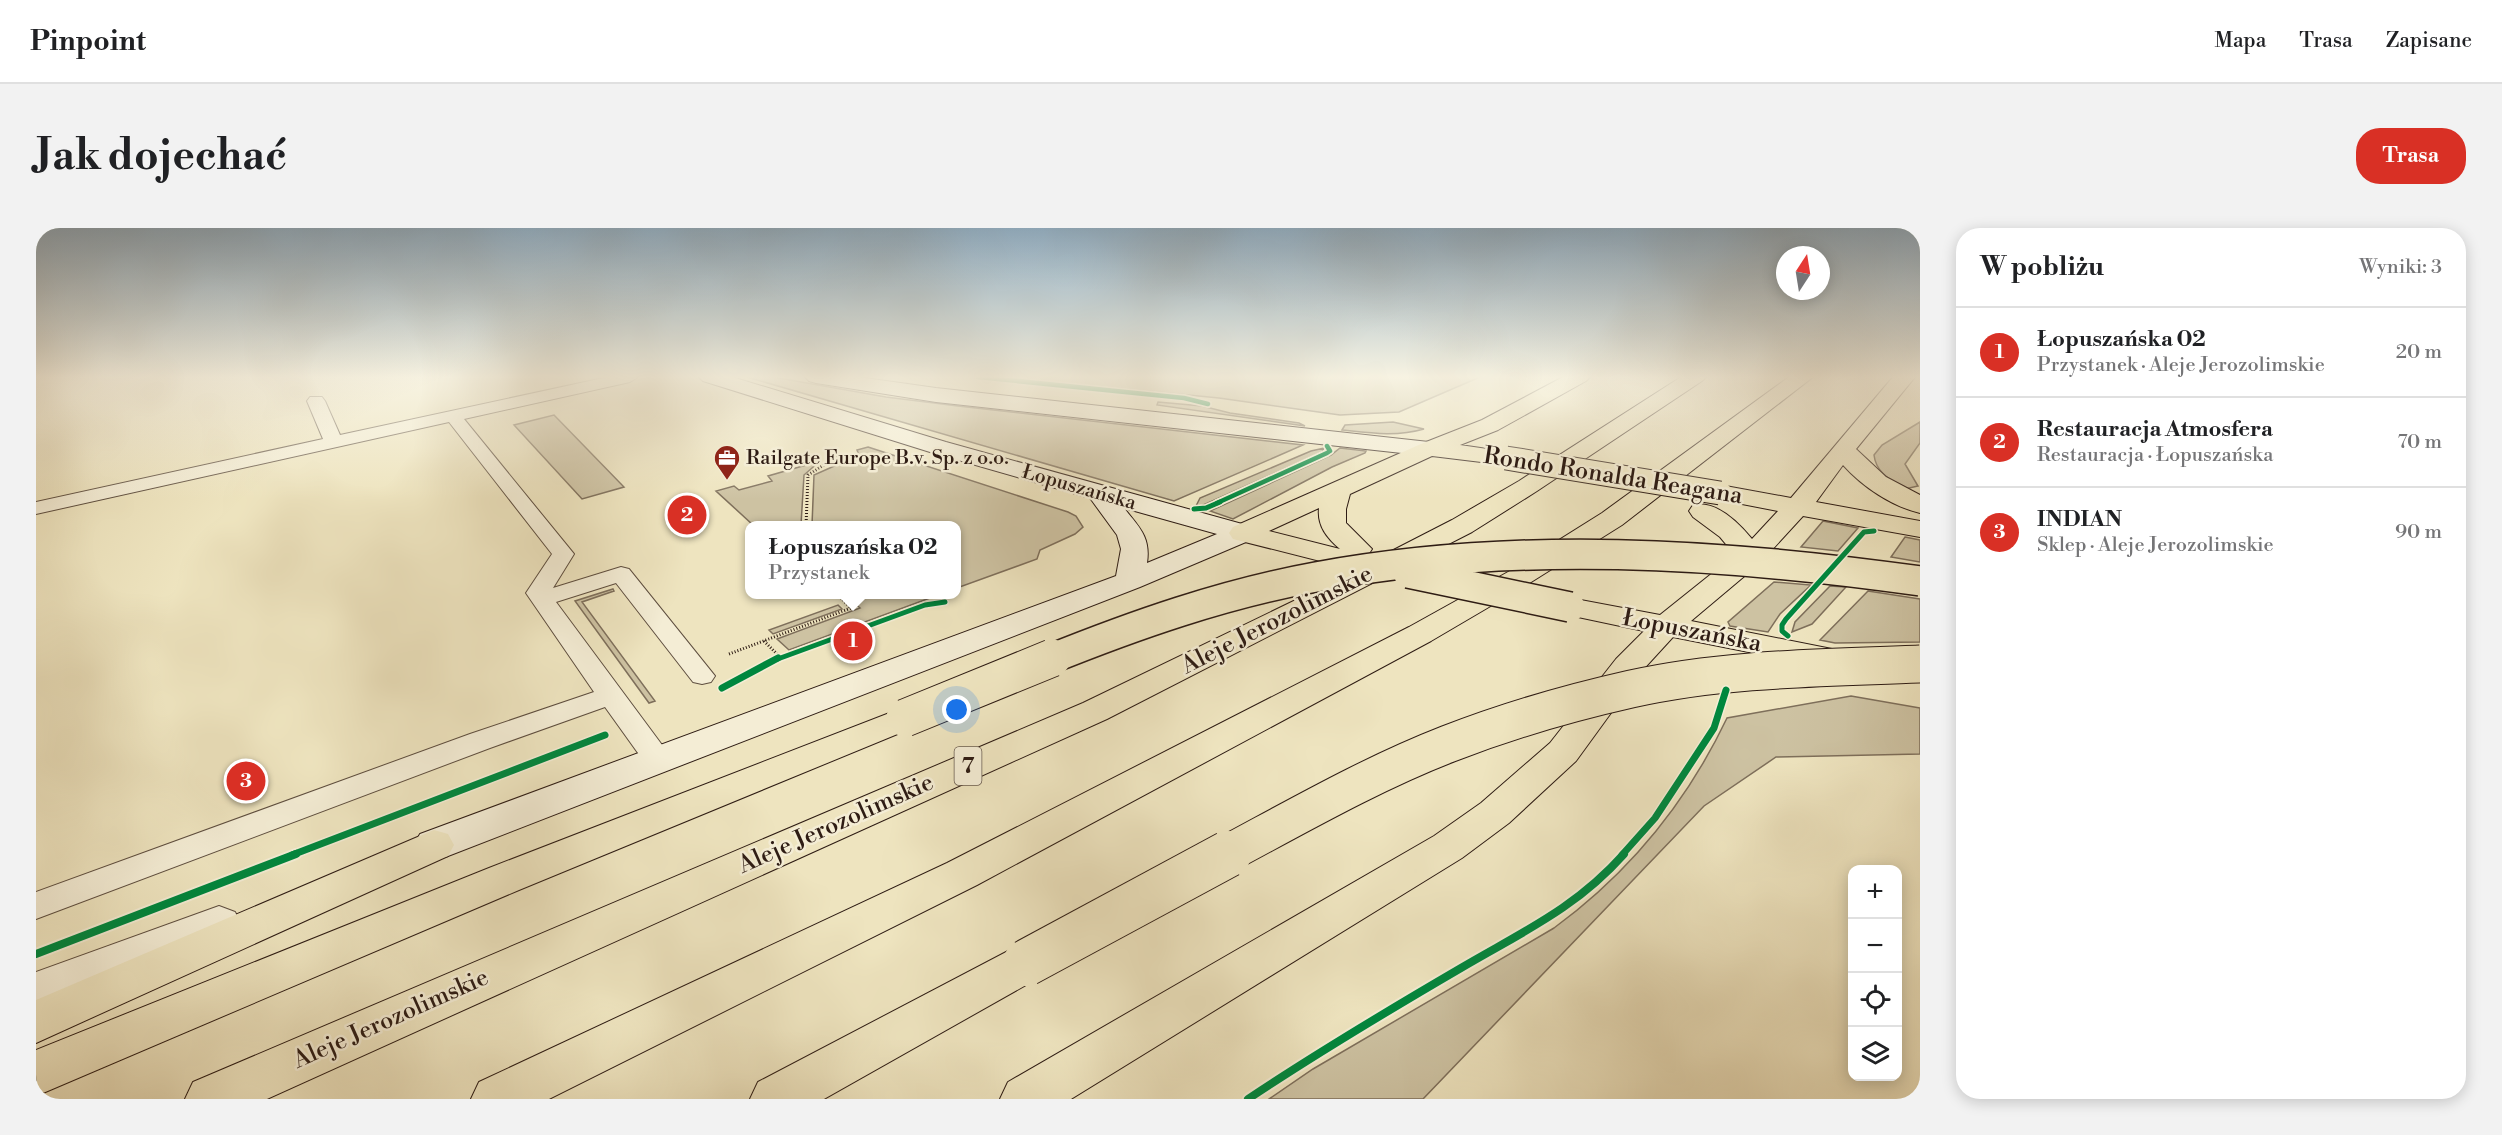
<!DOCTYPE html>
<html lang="pl">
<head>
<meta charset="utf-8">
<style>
	:root { --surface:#fff; --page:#f2f2f2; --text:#202124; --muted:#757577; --line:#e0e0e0; --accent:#d93025 }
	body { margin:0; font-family:"Libre Bodoni",serif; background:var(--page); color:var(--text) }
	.controls { position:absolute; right:18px; bottom:18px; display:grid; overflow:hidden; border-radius:12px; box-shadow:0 3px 15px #0003 }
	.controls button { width:54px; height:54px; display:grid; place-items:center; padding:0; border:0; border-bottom:2px solid var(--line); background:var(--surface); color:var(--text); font:30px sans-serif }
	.compass { position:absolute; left:1740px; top:18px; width:54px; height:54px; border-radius:50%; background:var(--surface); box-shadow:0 3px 15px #0003; rotate:12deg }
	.you { position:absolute; left:921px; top:482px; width:21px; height:21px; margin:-15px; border:4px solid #fff; border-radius:50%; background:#1a73e8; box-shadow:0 0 0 9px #1a73e833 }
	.badge { display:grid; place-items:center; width:39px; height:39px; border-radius:50%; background:var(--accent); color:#fff; font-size:20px; font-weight:700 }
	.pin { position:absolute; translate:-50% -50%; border:3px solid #fff; box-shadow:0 2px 6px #0006 }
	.popup { position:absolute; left:709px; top:293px; width:216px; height:78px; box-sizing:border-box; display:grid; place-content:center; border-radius:12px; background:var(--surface); filter:drop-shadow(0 2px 4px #0005); font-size:20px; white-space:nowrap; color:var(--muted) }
	.popup b { font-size:22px; color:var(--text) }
	.popup::after { content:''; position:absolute; left:50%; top:100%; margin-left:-12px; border:12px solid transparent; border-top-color:var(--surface) }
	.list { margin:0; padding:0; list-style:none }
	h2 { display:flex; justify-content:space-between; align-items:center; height:78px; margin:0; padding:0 24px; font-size:26px }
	h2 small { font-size:20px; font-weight:400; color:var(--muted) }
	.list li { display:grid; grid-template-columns:39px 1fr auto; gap:18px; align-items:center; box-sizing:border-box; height:90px; padding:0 24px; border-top:2px solid var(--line) }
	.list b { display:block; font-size:22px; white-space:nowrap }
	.list p { margin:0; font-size:20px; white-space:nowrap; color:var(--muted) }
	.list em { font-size:20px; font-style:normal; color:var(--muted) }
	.icon { flex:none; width:33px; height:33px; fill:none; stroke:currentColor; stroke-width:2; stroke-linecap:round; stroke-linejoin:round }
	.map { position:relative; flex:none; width:1884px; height:871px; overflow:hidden; border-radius:24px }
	header { display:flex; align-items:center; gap:36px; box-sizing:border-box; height:84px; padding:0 30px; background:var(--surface); border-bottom:2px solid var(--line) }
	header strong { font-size:28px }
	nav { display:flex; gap:33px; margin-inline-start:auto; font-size:21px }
	.intro { display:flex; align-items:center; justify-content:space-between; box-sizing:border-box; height:144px; padding:0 36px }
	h1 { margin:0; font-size:42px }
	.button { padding:15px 27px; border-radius:24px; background:var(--accent); color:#fff; font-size:21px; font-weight:700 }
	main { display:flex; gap:36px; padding:0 36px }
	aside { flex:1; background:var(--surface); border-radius:24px; box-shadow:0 3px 15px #0003 }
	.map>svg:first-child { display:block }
	.green { fill:#cdc2a2; stroke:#7e6f5b; stroke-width:1.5 }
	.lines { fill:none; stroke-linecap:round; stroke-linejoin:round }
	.lane-casing { stroke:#5e4e3f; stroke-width:2 }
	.street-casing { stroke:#5e4e3f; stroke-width:2 }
	.secondary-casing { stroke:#2e1c14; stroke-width:2 }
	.primary-casing { stroke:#2e1c14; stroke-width:2 }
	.path { stroke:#2e1c14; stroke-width:3; stroke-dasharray:1 2; stroke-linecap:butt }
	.lane { fill:#f4edd5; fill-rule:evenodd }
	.street { fill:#f4edd5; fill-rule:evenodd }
	.secondary { fill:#f4edd5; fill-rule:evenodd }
	.primary { fill:#eee4bf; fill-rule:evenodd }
	.primary-bridge-far3-casing { stroke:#2e1c14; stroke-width:25; stroke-linecap:butt }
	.primary-bridge-far2-casing { stroke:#2e1c14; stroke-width:32; stroke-linecap:butt }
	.primary-bridge-far1-casing { stroke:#2e1c14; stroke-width:39; stroke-linecap:butt }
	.primary-bridge-casing { stroke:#2e1c14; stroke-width:48; stroke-linecap:butt }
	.primary-bridge-far3 { stroke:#eee4bf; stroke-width:23 }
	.primary-bridge-far2 { stroke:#eee4bf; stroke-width:29 }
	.primary-bridge-far1 { stroke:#eee4bf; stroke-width:37 }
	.primary-bridge { stroke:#eee4bf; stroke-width:46 }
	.cycleway-far3-casing { stroke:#f4edd5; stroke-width:8 }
	.cycleway-far2-casing { stroke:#f4edd5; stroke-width:8 }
	.cycleway-far1-casing { stroke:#f4edd5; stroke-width:10 }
	.cycleway-casing { stroke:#f4edd5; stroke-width:12 }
	.cycleway-far3 { stroke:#00873e; stroke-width:4.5 }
	.cycleway-far2 { stroke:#00873e; stroke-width:5 }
	.cycleway-far1 { stroke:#00873e; stroke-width:7 }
	.cycleway { stroke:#00873e; stroke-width:8 }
	.labels { text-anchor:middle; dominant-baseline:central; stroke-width:5; stroke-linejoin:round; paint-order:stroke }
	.far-poi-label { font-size:20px; fill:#2e1c14; stroke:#f4edd5; text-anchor:start }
	.far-street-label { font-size:20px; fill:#2e1c14; stroke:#f4edd5 }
	.shield { fill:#f4edd5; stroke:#695b4e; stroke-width:1.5 }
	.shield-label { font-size:22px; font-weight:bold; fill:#2e1c14 }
	.street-label { font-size:24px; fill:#2e1c14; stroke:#f4edd5 }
</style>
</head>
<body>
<header>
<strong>Pinpoint</strong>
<nav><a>Mapa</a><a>Trasa</a><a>Zapisane</a></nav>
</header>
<div class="intro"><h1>Jak dojechać</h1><a class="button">Trasa</a></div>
<main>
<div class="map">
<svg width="1884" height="871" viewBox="0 0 1884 871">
	<rect width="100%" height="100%" fill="#eee4bf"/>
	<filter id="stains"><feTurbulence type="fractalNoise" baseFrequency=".00333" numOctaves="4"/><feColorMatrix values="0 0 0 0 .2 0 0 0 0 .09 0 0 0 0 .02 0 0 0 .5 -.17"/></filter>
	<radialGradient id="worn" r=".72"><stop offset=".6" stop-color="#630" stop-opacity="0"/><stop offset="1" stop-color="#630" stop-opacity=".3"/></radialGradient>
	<path class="green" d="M711,149h26l113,20 72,9 345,39 -129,56z
		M971,149h473l-81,35 -59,3 -121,-17z
		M1122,174l44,4 28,7 69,10 6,3 -148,-21z
		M518,187l70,72 -42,12 -68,-74z
		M1357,194l31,7c-28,8 -54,4 -82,1l3,-5z
		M1884,194v21l-15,21 13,22 -13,3c-14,-9 -29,-16 -31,-34l8,-10z
		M832,219l200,65 8,4 7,11 -8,7 -35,16 -3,9 -80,29 -1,-62 -144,-1 2,-50 45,-20 -2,-5z
		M1288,220l-2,4 -123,55 -3,-1 4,-8 111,-47z
		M1304,220l26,3 -1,2 -33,14 -99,52 -23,-8 121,-56z
		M784,233l-16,14 -3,50h-48l-37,-34 18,-5 5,4 33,-9 -4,-5z
		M1787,293l35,7 -20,23 -37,-4z
		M1869,309l15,3v22l-29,-5z
		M1738,354l37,3 -31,29 -12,18 -38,-6 -2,-4z
		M1794,358l16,1 -34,37 -20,8 3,-10z
		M577,361l1,2 -32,11 73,99 -6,2 -74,-102z
		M1832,363l52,8v43l-85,1 -15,-3z
		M809,367h93l-149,55 -12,-11 83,-31z
		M802,377l4,4 -69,25 -4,-4z
		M1815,468l69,12v46l-144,3 -72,49 -281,293h-154l44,-30 241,-141c75,-55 133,-126 173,-210z"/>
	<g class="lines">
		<g class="lane-casing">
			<path id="lane" d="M572,149h30l-8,5 -166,37 110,135 -21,34 68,-21 8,2 86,107 -4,6 -9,2 -9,-2 -77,-99 -60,19 112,151 4,7 -4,7 -10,3 -10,-3 -43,-60 -115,41 -454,171v-27l434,-158 124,-42 -68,-99 26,-39 -103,-132 -413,92v-12l287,-63 -16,-38 3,-4h12l3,4 15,34z"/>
		</g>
		<g class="street-casing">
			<path id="street" d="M183,678l16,6 6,12 -6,12 -199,76v-40z"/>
		</g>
		<g class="secondary-casing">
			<path id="secondary" d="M663,149h33l214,65 307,85 4,6 -4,6 -113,48 -692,269 -14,4 -14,-4 -6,-11 6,-11 696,-258 5,-27 -4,-14 -27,-37 -160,-46 -227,-71zM1088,280l93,26 -70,29c4,-26 -8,-36 -23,-55z
				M769,149h53l78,11 493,54 8,2 4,5 -4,5 -8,2 -493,-54 -120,-19 -7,-2z"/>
		</g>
		<g class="primary-casing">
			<path id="primary" d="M1527,149h27l-4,4 -88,49 -38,15 55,8 3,5 -3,5 -9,2 -74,-9 -82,38 -4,15v14l26,26 -4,6 -13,2 -3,7 -10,3 -10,-3 -99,-25 -4,-6 4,-6 188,-83 61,-24zM1283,280c-2,18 8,30 21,41l-71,-18z
				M1645,149h25l-4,4 -165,110 -65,41 -365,187 -840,380h-82l8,-17 890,-379 221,-107 148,-76 67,-39z
				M1753,149h24l-191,148 -94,59 -97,57 -454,244 -428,214h-78l8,-17 468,-219 462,-236 99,-55 94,-59z
				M1857,149h22l-59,72 30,28 34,18v18c-29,-7 -57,-26 -77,-48l-27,37 104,19v16l-117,-21 -43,47 -69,58 156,31 4,7 -4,7 -12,3 -162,-32 -33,36 -64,88 -67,62 -47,35 -391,241h-71l8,-17 426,-246 47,-33 69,-60 66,-84 28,-28 -85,-18 -4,-6 4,-6 11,-3 90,17 75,-60 -15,-18 -27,-20 -4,-6 4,-6c23,-5 45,17 59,34l26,-28 -67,-13 -4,-5 4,-5 9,-3 71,13z
				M869,479l12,3 6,8 -6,8 -398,164 -483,206v-46l453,-182z
				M398,602l14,4 6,11 -6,11 -412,187v-43z
				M990,716l16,6 7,13 -7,13 -218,123h-74l8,-17 252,-132z"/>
		</g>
		<path class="path" d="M770,298l2,-51 30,-19
			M728,413l16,16
			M693,426l122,-46 -14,-14"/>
		<use href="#lane" class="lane"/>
		<use href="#street" class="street"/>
		<use href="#secondary" class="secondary"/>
		<use href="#primary" class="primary"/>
		<g class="primary-bridge-far3-casing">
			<path id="primary-bridge-far3" d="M1470,230l214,35"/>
		</g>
		<g class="primary-bridge-far2-casing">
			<path id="primary-bridge-far2" d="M1372,345l162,34
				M1012,432c87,-35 175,-66 268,-83 200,-37 404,-24 604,4"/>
		</g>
		<g class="primary-bridge-far1-casing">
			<path id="primary-bridge-far1" d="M869,490l147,-60
				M1189,627c73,-39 146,-81 223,-111 59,-23 121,-41 183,-55 94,-21 193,-21 289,-25"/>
		</g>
		<g class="primary-bridge-casing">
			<path id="primary-bridge" d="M990,735l202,-109"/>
		</g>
		<use href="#primary-bridge-far3" class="primary-bridge-far3"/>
		<use href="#primary-bridge-far2" class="primary-bridge-far2"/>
		<use href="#primary-bridge-far1" class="primary-bridge-far1"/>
		<use href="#primary-bridge" class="primary-bridge"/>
		<g class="cycleway-far3-casing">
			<path id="cycleway-far3" d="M942,149l206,21 24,6
				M1181,275l110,-50 3,-2 -3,-5"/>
		</g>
		<g class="cycleway-far2-casing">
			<path id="cycleway-far2" d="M1158,281l12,-1 14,-6
				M1752,408l-6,-5v-6l4,-6 78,-87 10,-1
				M739,432l150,-55 20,-3"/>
		</g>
		<g class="cycleway-far1-casing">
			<path id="cycleway-far1" d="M686,460l56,-30
				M256,627l313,-120
				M1586,627l33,-37 59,-90 12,-38"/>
		</g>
		<g class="cycleway-casing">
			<path id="cycleway" d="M0,726l260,-100
				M1212,871c69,-46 141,-89 213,-131 61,-36 114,-59 163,-114"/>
		</g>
		<use href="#cycleway-far3" class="cycleway-far3"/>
		<use href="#cycleway-far2" class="cycleway-far2"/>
		<use href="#cycleway-far1" class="cycleway-far1"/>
		<use href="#cycleway" class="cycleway"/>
	</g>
	<linearGradient id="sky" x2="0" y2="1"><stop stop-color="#90acc0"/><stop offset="0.55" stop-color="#f7f3e2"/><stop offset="1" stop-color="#f7f3e2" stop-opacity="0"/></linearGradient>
	<rect width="1884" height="271" fill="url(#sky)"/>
	<defs>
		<g id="office-pin" transform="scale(1.35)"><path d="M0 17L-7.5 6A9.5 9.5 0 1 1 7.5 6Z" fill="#8f2418" stroke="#f4edd5"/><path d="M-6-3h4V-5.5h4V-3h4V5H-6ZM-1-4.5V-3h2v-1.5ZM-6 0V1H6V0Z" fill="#fff"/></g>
	</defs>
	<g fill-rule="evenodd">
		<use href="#office-pin" x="691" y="230"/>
	</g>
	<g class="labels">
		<g class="far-poi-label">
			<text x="710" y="230">Railgate Europe B.v. Sp. z o.o.</text>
		</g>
		<g class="far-street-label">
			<text transform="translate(1043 260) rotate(16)">Łopuszańska</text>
		</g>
		<rect class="shield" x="918.5" y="519" width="27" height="38" rx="4.5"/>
		<g class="shield-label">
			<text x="932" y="538">7</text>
		</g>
		<g class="street-label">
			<text transform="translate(1577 248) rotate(9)">Rondo Ronalda Reagana</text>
			<text transform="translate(1241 392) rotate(-27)">Aleje Jerozolimskie</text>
			<text transform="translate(1656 403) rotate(11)">Łopuszańska</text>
			<text transform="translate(800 596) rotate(-24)">Aleje Jerozolimskie</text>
			<text transform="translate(355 791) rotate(-24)">Aleje Jerozolimskie</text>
		</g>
	</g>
	<rect width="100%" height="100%" filter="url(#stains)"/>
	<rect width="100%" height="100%" fill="url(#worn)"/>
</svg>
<div class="controls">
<button>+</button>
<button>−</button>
<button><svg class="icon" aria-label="locate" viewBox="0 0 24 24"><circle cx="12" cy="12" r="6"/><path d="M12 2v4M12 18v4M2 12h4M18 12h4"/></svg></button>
<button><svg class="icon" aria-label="layers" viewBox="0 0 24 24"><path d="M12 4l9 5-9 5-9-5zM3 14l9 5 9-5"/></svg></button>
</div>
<svg class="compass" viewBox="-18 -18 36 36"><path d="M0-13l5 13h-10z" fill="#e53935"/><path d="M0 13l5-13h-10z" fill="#757577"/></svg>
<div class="you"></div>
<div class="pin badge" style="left:817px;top:413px">1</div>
<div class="popup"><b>Łopuszańska 02</b>Przystanek</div>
<div class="pin badge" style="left:651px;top:287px">2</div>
<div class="pin badge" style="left:210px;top:553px">3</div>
</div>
<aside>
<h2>W pobliżu<small>Wyniki: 3</small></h2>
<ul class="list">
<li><span class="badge">1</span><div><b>Łopuszańska 02</b><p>Przystanek · Aleje Jerozolimskie</p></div><em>20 m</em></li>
<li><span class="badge">2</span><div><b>Restauracja Atmosfera</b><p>Restauracja · Łopuszańska</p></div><em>70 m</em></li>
<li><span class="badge">3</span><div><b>INDIAN</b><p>Sklep · Aleje Jerozolimskie</p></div><em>90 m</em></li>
</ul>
</aside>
</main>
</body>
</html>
